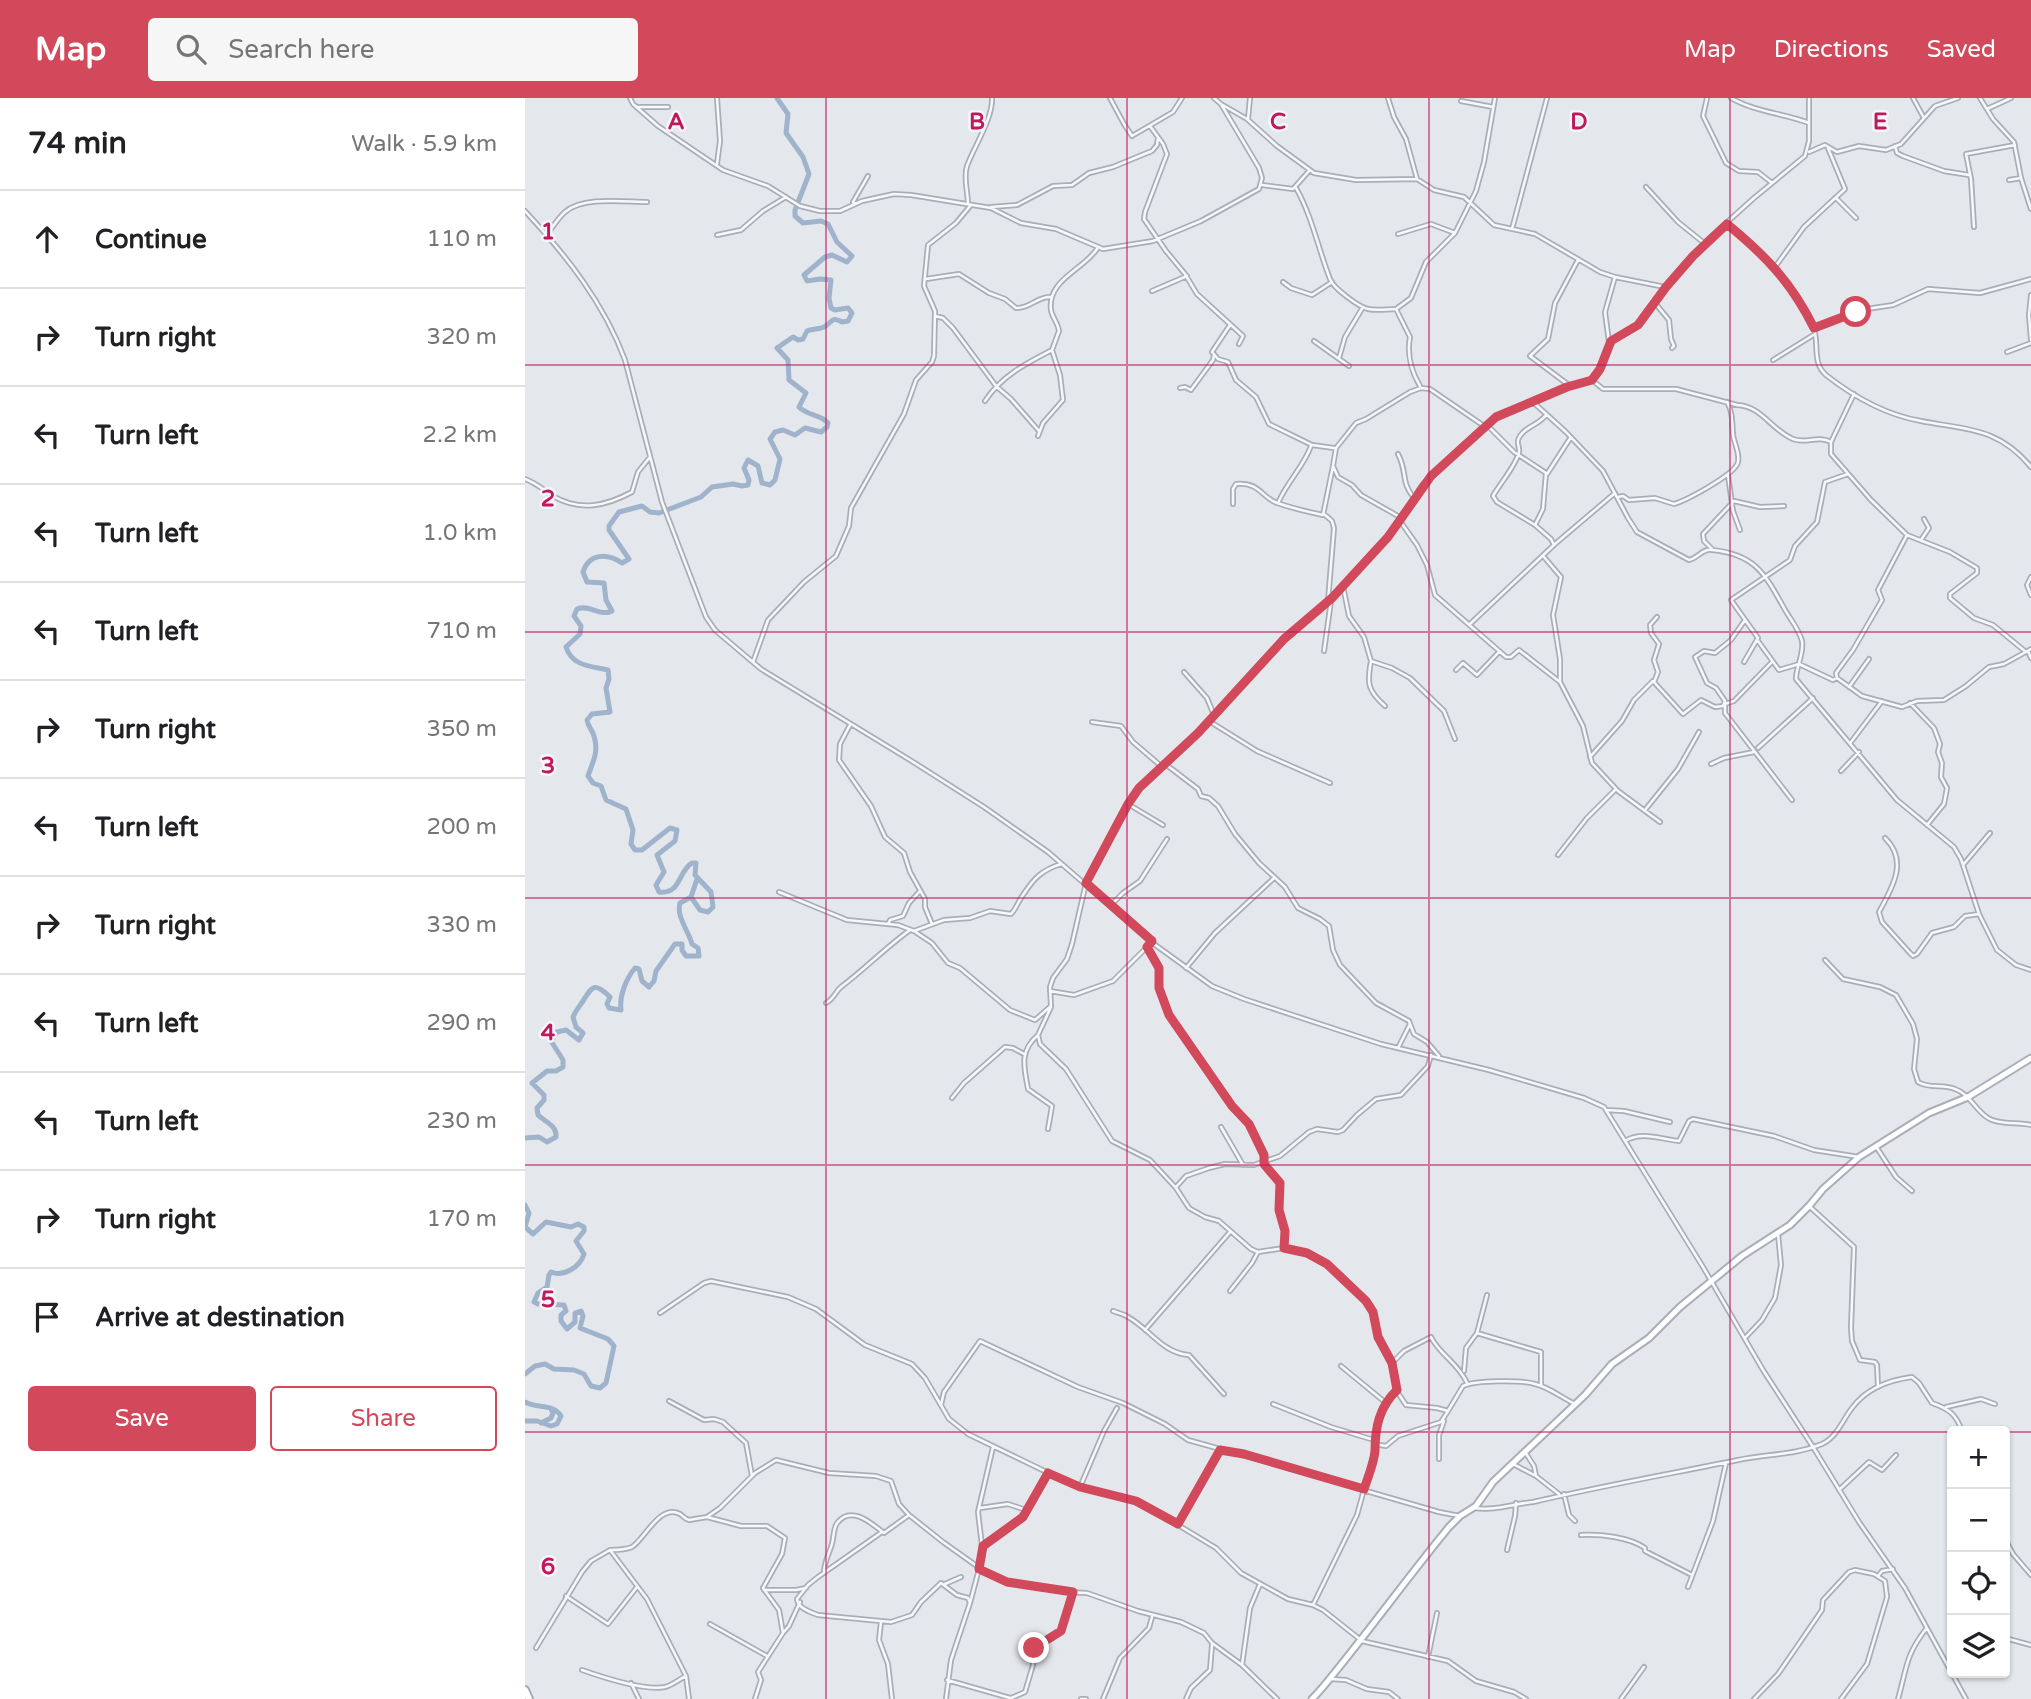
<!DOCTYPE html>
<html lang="en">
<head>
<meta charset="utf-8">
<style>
	:root { --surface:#fff; --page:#f6f6f6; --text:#202124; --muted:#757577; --line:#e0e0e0; --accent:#d1495b }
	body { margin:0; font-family:"Varela Round",sans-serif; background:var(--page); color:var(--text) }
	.controls { position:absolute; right:21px; bottom:21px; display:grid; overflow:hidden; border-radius:7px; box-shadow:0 2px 5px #0004 }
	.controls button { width:63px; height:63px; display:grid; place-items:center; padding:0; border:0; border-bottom:2px solid var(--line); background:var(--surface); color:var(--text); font:35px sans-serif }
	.stop { position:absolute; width:21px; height:21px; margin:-16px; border:5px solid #d1495b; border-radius:50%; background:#fff }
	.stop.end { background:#d1495b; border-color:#fff; box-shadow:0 2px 7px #0008 }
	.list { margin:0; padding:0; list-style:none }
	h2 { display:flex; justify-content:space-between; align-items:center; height:91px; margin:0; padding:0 28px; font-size:30px }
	h2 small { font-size:23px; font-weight:400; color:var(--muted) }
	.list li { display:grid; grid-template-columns:46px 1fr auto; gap:21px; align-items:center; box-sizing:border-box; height:98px; padding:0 28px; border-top:2px solid var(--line) }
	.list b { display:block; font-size:26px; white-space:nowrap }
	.list em { font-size:23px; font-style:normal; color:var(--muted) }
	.actions { display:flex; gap:14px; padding:21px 28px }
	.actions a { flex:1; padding:16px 0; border:2px solid var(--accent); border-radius:7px; text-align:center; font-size:24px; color:var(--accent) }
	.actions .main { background:var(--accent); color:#fff }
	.icon { flex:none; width:38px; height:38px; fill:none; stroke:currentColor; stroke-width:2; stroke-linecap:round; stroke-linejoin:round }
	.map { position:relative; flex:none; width:1506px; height:1601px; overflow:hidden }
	header { display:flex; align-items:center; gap:42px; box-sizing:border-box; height:98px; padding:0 35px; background:var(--accent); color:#fff }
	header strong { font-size:33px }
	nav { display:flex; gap:38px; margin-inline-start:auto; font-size:24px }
	.search { width:490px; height:63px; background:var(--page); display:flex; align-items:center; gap:18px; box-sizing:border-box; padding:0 24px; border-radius:7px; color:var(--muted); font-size:26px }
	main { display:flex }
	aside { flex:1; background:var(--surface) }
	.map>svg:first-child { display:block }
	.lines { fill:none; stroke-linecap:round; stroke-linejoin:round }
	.river { stroke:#9fb4cc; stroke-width:5 }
	.street-casing { stroke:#a9aeb7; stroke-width:6 }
	.secondary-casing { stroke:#a9aeb7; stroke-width:9 }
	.primary-casing { stroke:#a3abb8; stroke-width:10 }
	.street { stroke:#f7f8fa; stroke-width:2.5 }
	.secondary { stroke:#fff; stroke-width:5 }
	.primary { stroke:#fff; stroke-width:6 }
	.route { stroke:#d1495b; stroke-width:9 }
	.grid { fill:none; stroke:#c2185b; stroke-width:2; stroke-opacity:0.55 }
	.grid-label { font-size:23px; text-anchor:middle; font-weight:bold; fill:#c2185b; stroke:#f4f6f9; stroke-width:5; stroke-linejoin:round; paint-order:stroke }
</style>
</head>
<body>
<header>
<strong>Map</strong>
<div class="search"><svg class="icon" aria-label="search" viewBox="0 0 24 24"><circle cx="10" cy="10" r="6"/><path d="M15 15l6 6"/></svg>Search here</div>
<nav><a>Map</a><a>Directions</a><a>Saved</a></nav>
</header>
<main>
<aside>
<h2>74 min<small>Walk · 5.9 km</small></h2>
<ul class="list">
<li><svg class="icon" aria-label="ahead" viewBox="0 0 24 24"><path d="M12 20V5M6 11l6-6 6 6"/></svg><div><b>Continue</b></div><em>110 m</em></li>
<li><svg class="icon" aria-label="right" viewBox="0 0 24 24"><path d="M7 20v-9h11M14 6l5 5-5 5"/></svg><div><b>Turn right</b></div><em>320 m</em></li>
<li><svg class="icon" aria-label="left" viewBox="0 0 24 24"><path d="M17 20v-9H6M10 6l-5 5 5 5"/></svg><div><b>Turn left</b></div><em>2.2 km</em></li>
<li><svg class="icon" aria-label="left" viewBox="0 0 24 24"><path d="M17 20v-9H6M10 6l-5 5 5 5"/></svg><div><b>Turn left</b></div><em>1.0 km</em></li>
<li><svg class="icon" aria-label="left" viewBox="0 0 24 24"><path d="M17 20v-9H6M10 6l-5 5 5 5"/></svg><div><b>Turn left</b></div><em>710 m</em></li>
<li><svg class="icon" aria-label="right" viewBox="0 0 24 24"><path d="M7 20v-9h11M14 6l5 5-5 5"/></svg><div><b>Turn right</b></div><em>350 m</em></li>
<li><svg class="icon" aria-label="left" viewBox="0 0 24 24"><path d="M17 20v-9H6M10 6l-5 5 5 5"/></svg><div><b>Turn left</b></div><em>200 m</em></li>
<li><svg class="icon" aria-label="right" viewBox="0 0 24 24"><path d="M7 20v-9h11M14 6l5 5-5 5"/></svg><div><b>Turn right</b></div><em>330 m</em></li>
<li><svg class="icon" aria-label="left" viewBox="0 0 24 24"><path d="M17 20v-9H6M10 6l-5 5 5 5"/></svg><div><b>Turn left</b></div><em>290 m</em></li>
<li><svg class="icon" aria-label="left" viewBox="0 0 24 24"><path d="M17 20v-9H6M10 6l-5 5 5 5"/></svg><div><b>Turn left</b></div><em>230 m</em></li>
<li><svg class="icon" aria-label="right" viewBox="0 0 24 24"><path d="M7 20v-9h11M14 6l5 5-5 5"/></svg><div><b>Turn right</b></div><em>170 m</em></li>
<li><svg class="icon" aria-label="arrive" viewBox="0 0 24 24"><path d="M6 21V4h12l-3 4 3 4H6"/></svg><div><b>Arrive at destination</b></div></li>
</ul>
<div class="actions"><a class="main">Save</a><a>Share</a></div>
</aside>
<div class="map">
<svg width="1506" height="1601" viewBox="0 0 1506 1601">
	<rect width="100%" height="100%" fill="#e4e7ec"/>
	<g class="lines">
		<path class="river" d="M166,799l6,-18
			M0,1040l14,-1 8,5 9,-5c1,-12 -11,-15 -18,-22l-1,-7 7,-8v-5l-12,-12 15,-12h9l7,-4v-7l-12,-19 6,-9 9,-2 13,10 4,-7 -7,-6 -3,-10c3,-7 6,-10 10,-16 9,-14 11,-20 27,-4l-3,7 2,4 12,2c-2,-14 5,-31 14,-42l4,1 3,12 7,6 5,-6 2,-10 19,-27h7v6l4,6h13l-1,-8 -6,-4c-4,-14 -16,-28 -12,-41l11,-6 9,13 8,2 5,-5 -2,-15 -16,-17 1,-12h-4c-14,8 -11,32 -33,29l-3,-7 8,-13 -7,-17 18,-14 2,-11 -7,-2 -28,22h-7l-4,-6 2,-14 -7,-21 -20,-9 -5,-14 -8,-3 -5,-7c5,-15 11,-24 6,-40 -2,-7 -6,-9 -7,-16l5,-6 18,-2 -4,-24 3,-9 -1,-9c-18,-4 -36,-4 -42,-23l14,-13 1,-8 -7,-10 3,-7c13,-5 23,8 35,2l-6,-11 -2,-17 -17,-1 -4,-10c6,-19 24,-19 39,-9l7,-4 -20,-29v-4l10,-14 23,-6 8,6 9,1 42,-16 11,-10 21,-3 9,2 6,-1 1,-5 -5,-12 4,-8 10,6 4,17 8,2 5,-5 5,-21 -10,-20 5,-7 8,-2 12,5 10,-7 16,4 6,-5 1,-4c-8,-9 -20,-7 -29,-16l7,-14 -17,-13 -1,-20 -11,-12 16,-11 5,3 5,-1 4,-8c5,-2 13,-2 17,-4 9,-5 7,-11 18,-5l6,-1 4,-8 -4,-5 -13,2 -4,-2 -2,-10 2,-18 -11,-1 -13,2 -3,-6 21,-18 7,-2 15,7 5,-6 -15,-14 -9,-18 -7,-3 -18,2 -8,-7v-6l14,-36 -6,-17 -17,-24 2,-19 -11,-16
			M0,1107l4,8 -4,14 8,7 13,-12 25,5 7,-3 6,3v4l-8,10 8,13c-4,13 -20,23 -33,18l-2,3 -2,12 -9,6 -4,9 4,2 26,1 2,6 -5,4v6l6,8 8,-7v-9l6,-2 2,5 -3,12 28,11 6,7 -8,37 -6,5 -9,-2 -7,-12 -10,-4 -20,-1 -9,-5 -10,2 -10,8
			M0,1304c12,7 28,1 36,14l-4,8 -6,2 -14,-5h-12
			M16,1325l10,-5 2,-5 -2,-4"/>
		<g class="street-casing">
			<path id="street" d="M105,0l3,6 25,22 65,44 45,16 32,20 20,5h20l22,-10 32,-7 17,1 80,13 30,15 35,6 47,20 50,-8 48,-20 58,-32 3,-11 -3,-10 -38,-64 -7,-6
				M585,0l14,26 8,12 41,-24 9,-14
				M863,0l6,19 12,22 11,40
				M1182,0l-4,18 23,47 13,8 19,1 14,11
				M1206,0c24,14 52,15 78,25
				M1388,0l11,20
				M1455,0l13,21 21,23 7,36 10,31
				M936,3l32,6
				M696,6l26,15 30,27 37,27 42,7 61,-1 17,11 30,7 30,28 41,9 65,38 15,5 50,10
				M113,9h30
				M1462,11l24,-11
				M723,21l2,-21
				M625,28l13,18 4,10 -22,58 -1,7 22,32 19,23 12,20 46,42 -4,8
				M1370,48l2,7 6,3 41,15 25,4
				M1284,54l16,-7 12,7 22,-6 27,4 15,-6 34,-38 23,-8
				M192,66l3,-23 -3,-43
				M1484,82l12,-2
				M737,87l31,4 16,-18
				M1121,89l32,35 26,21
				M771,90c16,28 22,60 34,91 3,9 29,28 38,30 9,2 19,0 28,0l15,-11 15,-36 29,-29 21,-42 8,-29 11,-64
				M1312,101l19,19
				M330,106l-2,-2 15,-26
				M443,106c0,-12 -5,-26 -1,-38 7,-19 26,-48 25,-68
				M466,109l26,-2 36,-19 19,-1 17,-12 24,-6 29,-12 10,-4 5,-6 1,-7
				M0,113c41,44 79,92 100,149l37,142 44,115 9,13 46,39 149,91 74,47 64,45 106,92 58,42 32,13 137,45 108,26 95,28 20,9 99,160 60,103 50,77 46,75 46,66 61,111
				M1202,126c35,29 67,59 86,101 7,17 -2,37 13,50 28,22 60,40 95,46 46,9 77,6 110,46
				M1449,129l-3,-48 -5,-25 49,-9
				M987,131l35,-131
				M22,136c6,-7 11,-16 18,-22 18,-16 60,-10 82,-10
				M873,136l33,-10 24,9
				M192,137l24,-5 22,-19 23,-14
				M1250,169l29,-40 41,-38 -17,-41
				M401,181l33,-5 30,19 16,6 11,9c14,1 21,-12 35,-11
				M758,184l8,6 21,7 20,-13
				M627,193l35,-15
				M1506,197l-2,20 2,25
				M1130,205l14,17 2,19 3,7 -2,2
				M871,211l14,28c-3,16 1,34 10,49
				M410,218l8,2 10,10 43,58 15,13 28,32
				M705,227l-18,27 6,7 10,3 8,18 20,17 13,27 43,21 22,3
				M1289,230l46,-18 33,-5 35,-16 52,4 51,-14
				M789,243l35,25
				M1084,244l-4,-30 10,-35
				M1482,254l24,-9
				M814,260l6,-21 18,-30
				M1248,262l42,-26
				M1067,282l11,9h73l61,16c25,1 34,25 56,34 12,5 25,-4 38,3
				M1045,288l-40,-30 18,-17 7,-36 23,-43
				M655,290l5,-1 6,3 22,-30 1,-5
				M1329,296l-23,48v12l40,46 36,35
				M460,303c16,-25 42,-38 67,-51
				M1009,305l32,29 37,39 25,47 9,14 52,28c9,-2 14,-12 23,-10 43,4 53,24 72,58 6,11 15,21 18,33 2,14 -6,25 -6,38l101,121 57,47 7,12 18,55 18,36 19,15 15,5
				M962,327l27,27 32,21 -3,36 -8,16 16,14 3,6
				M513,338l5,-13 20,-23 -3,-25 -8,-25 7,-19c-1,-8 -7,-14 -8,-21 -4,-30 32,-40 46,-61
				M873,356c10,19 2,27 16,44
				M1022,376l24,-37
				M1203,377l5,36 7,19
				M0,381c11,4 19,11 28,17 27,16 53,10 79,-4l6,-20 12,-15
				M1093,399l5,-1 6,4 26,-2 19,6c13,-4 62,-30 64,-42 2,-9 -4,-19 -5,-27 -1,-12 0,-23 -6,-33
				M753,405c9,-21 26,-37 33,-57
				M708,406v-15l3,-5c24,-2 25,13 41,19 15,5 31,9 46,12l10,-49
				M799,416l8,7 2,7 -6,73
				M878,418h-5l-37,-21 -9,-10 -14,-8 -5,-11 3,-18 20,-25 10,-4 44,-27 11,-4 9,1 54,37
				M875,423l17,24 10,20 8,30 71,62h5l8,-7 41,32 23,44 9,37 26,28 42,31
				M1010,427l-38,-23 -4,-6c7,-13 23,-30 26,-44 1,-7 -4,-9 1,-16 6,-10 19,-11 26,-21
				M1396,442l8,-12 -5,-9
				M1187,451l-8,-8 -1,-7 31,-33 26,6 24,-1
				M1019,459l17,20 -8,38 7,44v23
				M1506,479l-4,8 4,10
				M818,488l6,30 15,21 7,24 21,7 18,10 34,33 11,28
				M945,526l85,-80 60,-51
				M1233,543l21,29 20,-6 34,16 4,-2 25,18 40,11 15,-6 27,-1 22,-14 23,-19 15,-3 27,-15
				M799,553l7,-50
				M1503,553l3,7
				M846,563c-4,22 -4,29 14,45
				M228,564l15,-42 36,-38 32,-26 13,-30 2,-18 53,-94 12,-34 16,-18 2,-6 1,-45 -11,-25 4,-41 28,-22 15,-18
				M1219,564l14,-24 -27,-38 59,-40 5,-14 22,-24 8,-40 23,-8
				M1247,564l-38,39 -9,3v9l67,87
				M931,572l7,-7 14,12 22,-23
				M659,574l23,26 7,17
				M1312,580l-1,-5 17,-23 29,-50 -4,-10 29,-55 43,17 27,16v5l-27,21v4l24,20 19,7 33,27
				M1129,584l4,-10 -4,-12 5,-16 -8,-11 -1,-8 7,-8
				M1324,589l20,-28
				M1385,605l24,25 6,16 -2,8 4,11 -1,14 6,11 -3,16 -17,21
				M684,623l48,30 73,32
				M567,624l29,4 12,16 28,24
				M325,627l-10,19 -1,16 32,46 14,31 19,16 6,19 15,27v8l7,17
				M1326,644l31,-41
				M1233,650l55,-50
				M1065,659l32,-36 12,-21 19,-19 30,33 18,-14 14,7 8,-1 2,-5 -9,-13 -9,-5 -12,-26 9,-6 11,2 16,-13 14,-20
				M639,665l34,26 3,7 8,2 9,8 17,28 24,29 26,24 13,21 22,11 9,7 4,24 7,15 36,38 33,18 1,3 -12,24
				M1186,666l13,-6 30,-6
				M1316,673l18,-19
				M603,706l35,21
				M1120,712l33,-41 21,-37
				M1360,740c24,23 7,50 -6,74l3,10 28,31 3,3 4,-2 15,-21 22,-6 11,-11 14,-2
				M1033,757l29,-37 29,-29
				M1438,767l27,-32
				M254,794l68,28 51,5 16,6 18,12 16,20 12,5 50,42 25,10 16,-14
				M586,807l12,-12 17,-12 27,-42
				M363,826l2,-4 13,-4 6,-13 11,-12
				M389,833l30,-11 26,-2 20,-7 21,3c6,-6 7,-13 12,-19 11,-17 19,-25 38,-31
				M627,844l-5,5 12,21v20l10,27 63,91 17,18 15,31v9l16,19 -1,27 6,21 -1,17
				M1300,862l18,19 37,8 16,8 17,29 4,15 -3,30 4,13c11,7 25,2 37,7 15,5 20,21 33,29 11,7 30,4 43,7
				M661,870l29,-35 59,-55
				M525,893l24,4 39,-14 34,-34
				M301,905c8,-4 9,-11 15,-16 24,-18 44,-39 69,-57
				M885,926l4,10 13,8 12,14
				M513,937c-19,16 -14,32 -10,54l24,17 -4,23
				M427,1000l12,-15 41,-36 8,1 11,6
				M1081,1012l18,1 46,11
				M696,1029l22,38
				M1100,1043c17,-10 35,-2 54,0l10,-20 4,-2 81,17 40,14 45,7
				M1352,1050l19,29 16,14
				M651,1089l10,-11 23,-8 16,-4 29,1 26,-9 29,-24 8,-3 21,3 5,-2 14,-15 19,-16 25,-4 27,-29 3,-11
				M1284,1108l45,41 -3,81 1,13 8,19 15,2 2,3 1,22
				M705,1193l22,-28 6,-11
				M588,1213c5,2 11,3 15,6 22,12 34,36 61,38l35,39
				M135,1215l44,-30 7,-2 77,16 28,12 49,36 47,19 13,14 24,41 19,15 93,45 19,8 50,12 25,12 61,37 25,25 47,26 25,6 10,5 39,31 86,20 28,20 38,11 12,7
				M620,1232l85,-98
				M952,1235l64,19v34
				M1220,1240l17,-18 13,-22 6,-33 -3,-31
				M867,1265l12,-12 27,-14c8,17 28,27 36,46
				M816,1268l45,37
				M939,1273l2,-23 11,-15 10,-38
				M144,1303l35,19 10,-1 9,3 23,21 6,33
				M748,1306l58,23 43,13
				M1050,1306c-13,-6 -26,-17 -40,-20 -14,-4 -59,-4 -72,2l-15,25 -11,-3 -31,-3 -8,-12 -6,-30 -13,-26 -7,-24 -6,-12 -26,-27 -13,-11 -30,-13 -13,-2 -26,4 -7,-3 -32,-28 -14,-4 -16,-9 -13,-20 -26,-28 -38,-19 -46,-72 -26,-25 -2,-9 13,-28 -1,-20 3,-9 14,-19 5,-15 14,-61 50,-92 62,-59 86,-93 48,-41 57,-61 33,-52 22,-22 40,-37 18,-13 32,-10 33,-16 25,-7 8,-11 11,-28 27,-16 28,-38 38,-44 50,-45 51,-42 4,-15v-43
				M416,1307l3,-13 36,-51 98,46 45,16 42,21 23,16 176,49
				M1421,1309l35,-8 14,5
				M849,1346l12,2 12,-10 43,-14 7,-11
				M1000,1354l9,14 2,10
				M914,1361v-24l5,-14
				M988,1366l23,12 23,18
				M555,1389l24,-56 13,-23
				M838,1392l76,22 21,4
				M1314,1392l30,-28 13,8 14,-15
				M1039,1396l5,21 6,6
				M455,1410l28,-4 18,6 -11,14 -32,22
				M949,1410c22,3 38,-4 59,-6 68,-16 136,-28 205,-42 28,-6 57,-5 84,-16 15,-7 20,-23 30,-36 14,-19 37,-28 60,-31l7,6 13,20c17,6 24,11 30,28
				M501,1413l22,-38
				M182,1419l13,-9 35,-35 21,-13 53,13 47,3 15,5 8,23 10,11 34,27 45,32 20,8 59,10 20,1 51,18 43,11 23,11 8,10 30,22 35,34
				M653,1426l42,-73
				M357,1434l-64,45 -10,8 -11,14c1,9 13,13 21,16l73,7 21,-7 9,-13 20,-19 16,12 11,3 2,5
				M1056,1437c20,-1 48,2 64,13v3l47,24
				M1480,1441l8,15 18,21
				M85,1452c8,0 15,0 22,-3 12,-7 28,-44 48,-33 3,2 5,5 9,6l18,-3 34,9h26l18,12 -3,16 -19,34 16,22 4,23 -25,39 3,8 -6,19
				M982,1452l8,-34 1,-13
				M299,1473c1,-11 5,-17 8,-27 2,-7 1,-17 6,-22 14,-17 34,2 46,11l25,-18
				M1353,1478l4,-5 11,-2
				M420,1486l16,-7
				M1163,1489l25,-66 13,-58
				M239,1492h32l10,-2
				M41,1498l42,28 29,-37
				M788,1507l44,-90 17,-62v-13l4,-19 8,-18 11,-13
				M356,1524l-2,18 9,24 4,35
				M185,1526l57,32
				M258,1535l6,-7 11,-24
				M1480,1540l26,7
				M11,1550l46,-76 9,-11 19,-11 37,49 39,77 3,23
				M903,1559l9,-44
				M717,1567l8,-57 10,-24
				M57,1572c20,7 63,21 83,17 8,-2 14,-8 21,-11
				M806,1581l15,1 21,9 22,3 9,7
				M422,1582l63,18
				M106,1585l8,16
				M421,1601l5,-39 19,-57 13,-49 -5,-42 15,-65
				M484,1601l16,-7 8,-27 1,-17 27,-17 12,-39
				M556,1601h5
				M578,1601l17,-41 29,-30 3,-11
				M661,1601l5,-11 19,-18 2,-25
				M1096,1601l23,-32
				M1229,1601l24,-25 18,-26 26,-38 1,-10 26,-28 6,-2 19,4 11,7 2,16 -20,67 -26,35
				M1373,1601c9,-31 7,-43 28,-70"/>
		</g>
		<g class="secondary-casing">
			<path id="secondary" d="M787,1601c11,-11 19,-22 28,-33 37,-46 72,-94 109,-139l11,-11 16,-10 17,-24 92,-87 27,-31 37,-26 31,-31 62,-51 48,-31 19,-19 14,-17 36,-32 70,-44 39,-16 63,-39"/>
		</g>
		<g class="primary-casing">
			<path id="primary" d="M0,1592l4,9"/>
		</g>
		<use href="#street" class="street"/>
		<use href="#secondary" class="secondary"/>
		<use href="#primary" class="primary"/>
	</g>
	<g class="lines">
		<path class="route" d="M509,1550l27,-17 12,-39 -66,-10 -28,-13 4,-23 40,-29 25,-44 32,14 56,14 42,23 42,-74 24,4 120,35c4,-12 10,-26 11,-38 0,-23 4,-44 22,-61l-5,-27 -14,-26 -5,-25 -7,-11 -39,-37 -20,-11 -23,-5 1,-17 -6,-21 1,-27 -16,-19v-9l-15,-31 -17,-18 -63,-91 -10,-27v-20l-12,-21 5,-6 -66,-58 42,-79 11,-16 59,-55 86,-94 48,-41 56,-61 43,-61 65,-59 71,-30 25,-7 8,-11 11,-28 27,-16 28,-38 27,-31 34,-32c39,32 64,58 87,104l42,-16"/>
	</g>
	<path class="grid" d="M301,0v1601M602,0v1601M904,0v1601M1205,0v1601M0,267h1506M0,534h1506M0,800h1506M0,1067h1506M0,1334h1427M1480,1334h26"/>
	<g class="grid-label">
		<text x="151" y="31">A</text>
		<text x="452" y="31">B</text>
		<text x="753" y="31">C</text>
		<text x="1054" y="31">D</text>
		<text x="1355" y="31">E</text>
		<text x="23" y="141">1</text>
		<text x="23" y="408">2</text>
		<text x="23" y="675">3</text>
		<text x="23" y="942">4</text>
		<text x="23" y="1209">5</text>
		<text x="23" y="1476">6</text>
	</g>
</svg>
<div class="controls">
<button>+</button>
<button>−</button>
<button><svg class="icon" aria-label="locate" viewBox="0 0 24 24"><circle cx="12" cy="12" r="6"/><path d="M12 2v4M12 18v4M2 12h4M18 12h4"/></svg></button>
<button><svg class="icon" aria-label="layers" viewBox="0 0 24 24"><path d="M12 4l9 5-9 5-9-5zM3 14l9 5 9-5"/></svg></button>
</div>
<div class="stop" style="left:1331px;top:214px"></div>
<div class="stop end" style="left:509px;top:1550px"></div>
</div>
</main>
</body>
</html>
